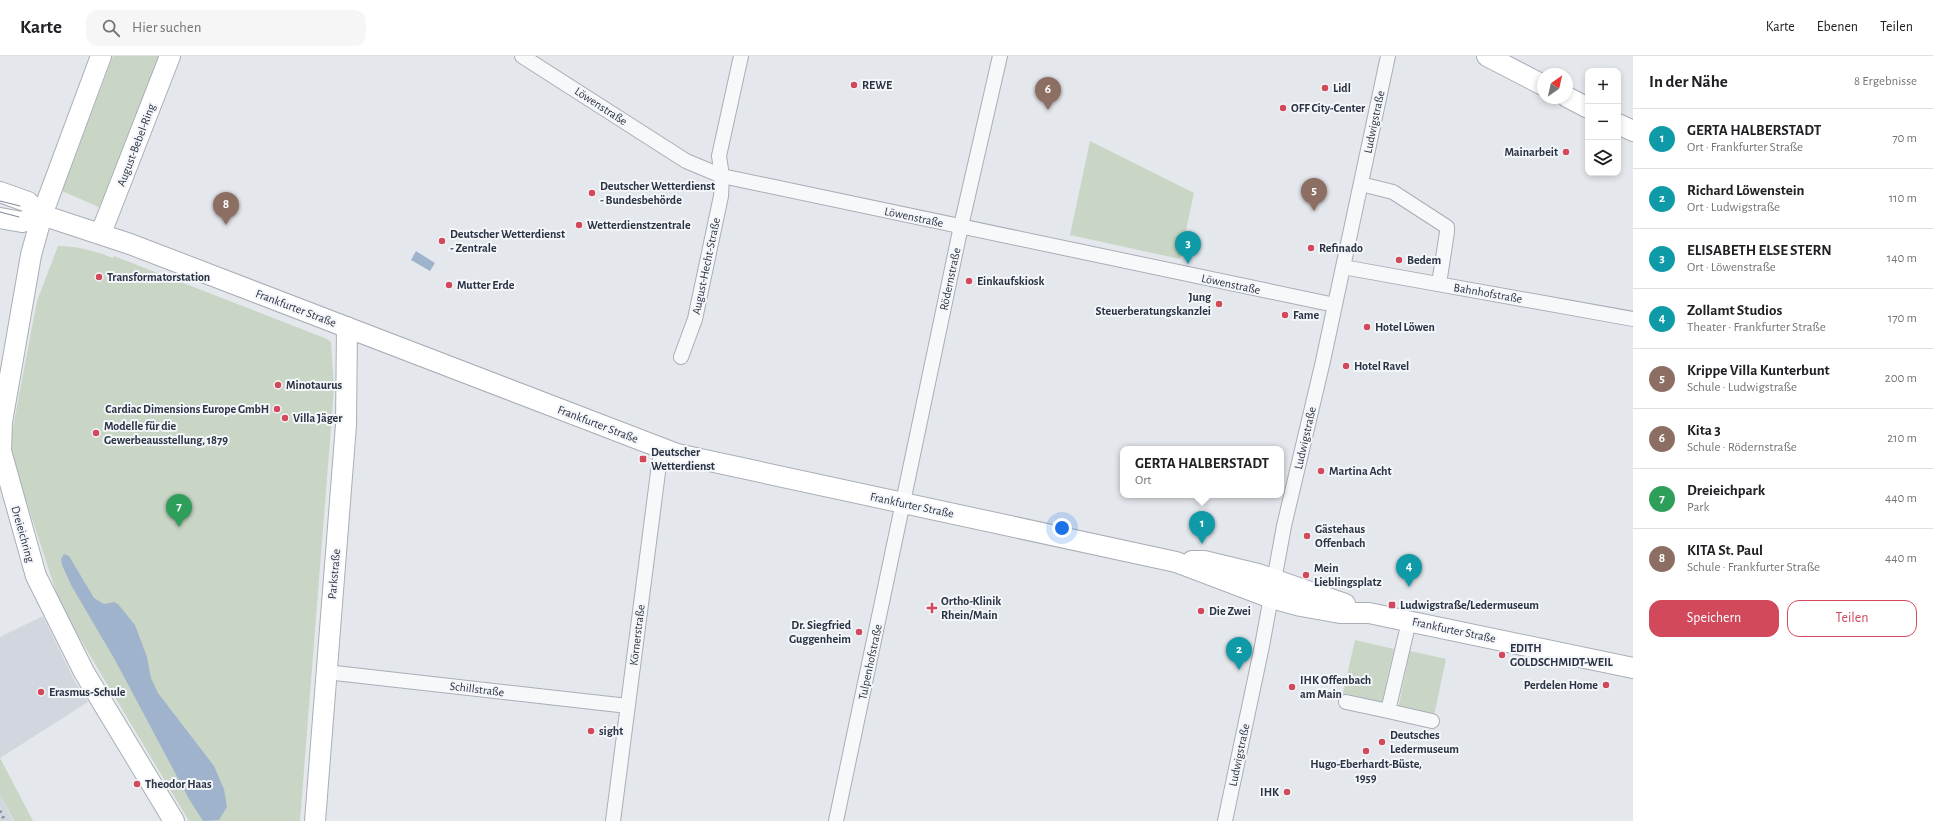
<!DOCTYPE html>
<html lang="de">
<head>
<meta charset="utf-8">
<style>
	:root { --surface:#fff; --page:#f6f6f6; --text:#202124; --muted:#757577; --line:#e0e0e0; --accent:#d1495b }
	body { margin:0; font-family:"Alegreya Sans",sans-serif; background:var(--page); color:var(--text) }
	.controls { position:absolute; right:12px; top:12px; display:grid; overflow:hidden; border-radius:8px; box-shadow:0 2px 6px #0003 }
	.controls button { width:36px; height:36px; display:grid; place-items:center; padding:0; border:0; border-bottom:1px solid var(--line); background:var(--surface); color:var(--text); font:20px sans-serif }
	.compass { position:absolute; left:1537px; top:12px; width:36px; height:36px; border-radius:50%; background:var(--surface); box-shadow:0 2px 6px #0003; rotate:34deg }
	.you { position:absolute; left:1062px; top:472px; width:14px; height:14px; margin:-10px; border:3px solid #fff; border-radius:50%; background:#1a73e8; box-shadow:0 0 0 6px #1a73e833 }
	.badge { display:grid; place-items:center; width:26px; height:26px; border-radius:50%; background:var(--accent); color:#fff; font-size:13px; font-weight:700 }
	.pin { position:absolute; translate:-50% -33px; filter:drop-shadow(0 1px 2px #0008) }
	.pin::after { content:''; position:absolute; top:21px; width:14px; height:12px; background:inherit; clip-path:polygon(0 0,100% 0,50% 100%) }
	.popup { position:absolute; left:1120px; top:390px; width:164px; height:52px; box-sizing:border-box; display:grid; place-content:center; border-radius:8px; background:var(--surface); filter:drop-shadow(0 1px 3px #0005); font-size:13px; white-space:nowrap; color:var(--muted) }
	.popup b { font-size:15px; color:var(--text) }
	.popup::after { content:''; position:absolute; left:50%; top:100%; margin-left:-8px; border:8px solid transparent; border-top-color:var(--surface) }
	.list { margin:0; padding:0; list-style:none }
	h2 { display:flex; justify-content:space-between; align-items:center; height:52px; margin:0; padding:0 16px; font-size:17px }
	h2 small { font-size:13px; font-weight:400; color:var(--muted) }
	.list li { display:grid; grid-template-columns:26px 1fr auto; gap:12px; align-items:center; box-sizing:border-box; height:60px; padding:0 16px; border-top:1px solid var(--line) }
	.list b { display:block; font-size:15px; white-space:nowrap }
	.list p { margin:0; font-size:13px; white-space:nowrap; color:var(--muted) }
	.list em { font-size:13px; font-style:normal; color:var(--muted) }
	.actions { display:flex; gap:8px; padding:12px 16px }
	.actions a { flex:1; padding:9px 0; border:1px solid var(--accent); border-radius:12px; text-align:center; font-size:14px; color:var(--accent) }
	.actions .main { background:var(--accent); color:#fff }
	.icon { flex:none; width:22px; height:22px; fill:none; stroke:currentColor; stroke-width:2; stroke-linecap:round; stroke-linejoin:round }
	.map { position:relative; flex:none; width:1633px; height:765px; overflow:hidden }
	header { display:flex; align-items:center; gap:24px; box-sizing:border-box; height:56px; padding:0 20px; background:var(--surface); border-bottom:1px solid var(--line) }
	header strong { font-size:19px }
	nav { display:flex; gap:22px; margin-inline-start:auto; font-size:14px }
	.search { width:280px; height:36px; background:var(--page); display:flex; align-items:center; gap:10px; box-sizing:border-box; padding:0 14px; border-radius:12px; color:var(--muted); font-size:15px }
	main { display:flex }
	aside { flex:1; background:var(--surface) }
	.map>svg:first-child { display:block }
	.built { fill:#d2d6de }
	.green { fill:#c9d6c5 }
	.water { fill:#9fb4cc }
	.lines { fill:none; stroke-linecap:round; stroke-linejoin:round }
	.street-casing { stroke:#a9aeb7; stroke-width:16 }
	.secondary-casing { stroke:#a9aeb7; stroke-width:22 }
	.street { stroke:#f7f8fa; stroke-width:14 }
	.secondary { stroke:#fff; stroke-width:20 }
	.tram { stroke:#7d8696; stroke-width:1 }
	.rail { stroke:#7d8696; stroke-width:3; stroke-dasharray:2 4; stroke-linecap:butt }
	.poi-dot { fill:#d1495b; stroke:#f4f6f9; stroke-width:1.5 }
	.labels { text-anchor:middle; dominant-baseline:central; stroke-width:4; stroke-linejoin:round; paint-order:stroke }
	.poi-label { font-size:12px; font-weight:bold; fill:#2b3445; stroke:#f4f6f9; text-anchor:start }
	.street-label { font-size:12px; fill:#2b3445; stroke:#f4f6f9 }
</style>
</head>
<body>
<header>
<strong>Karte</strong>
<div class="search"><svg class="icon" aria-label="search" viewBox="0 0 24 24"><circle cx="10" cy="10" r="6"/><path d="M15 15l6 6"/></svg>Hier suchen</div>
<nav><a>Karte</a><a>Ebenen</a><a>Teilen</a></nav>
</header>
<main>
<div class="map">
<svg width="1633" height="765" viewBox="0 0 1633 765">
	<rect width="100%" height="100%" fill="#e4e7ec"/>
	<path class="built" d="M43,560l32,66 13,20 -88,56v-121z
		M0,739l13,26h-13z"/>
	<path class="green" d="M113,0h49l-59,153 -41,-18z
		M1090,85l104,52 -14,66 -110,-24z
		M58,190c18,0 38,5 55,12l1,-2 213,83 4,3 3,47 -34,432h-111l-128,-214 -52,-159 28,-147z
		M1355,584l39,9 -13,57 -39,-9z
		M1410,595l36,8 -12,57 -36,-7z
		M0,702l33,63h-19l-14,-26z"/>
	<path class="water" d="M416,195l19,12 -5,8 -19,-11z
		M64,498l5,2 25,42 10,6 10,-2 4,2 17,21 12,32 4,21 7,15 56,73 10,23 3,18 -8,13 -16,1 -14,-22 -74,-139 -44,-75 -9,-20 -1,-6z"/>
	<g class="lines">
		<g class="street-casing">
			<path id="street" d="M522,0l164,105 36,15 613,129
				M1361,128l32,8 54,35v5l-8,52
				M1343,211l290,52
				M681,301l14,-38 26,-123 1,-20 -3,-20 22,-100
				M326,616l302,34
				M1346,646l42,9 21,-90
				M1388,655l44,10
				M613,765l48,-372
				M836,765l125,-595 39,-170
				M1225,765l37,-175 22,-120 39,-165 65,-305"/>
		</g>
		<g class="secondary-casing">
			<path id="secondary" d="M101,0l-59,159 -11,40 -29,167 -1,29 35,125 48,96 90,149
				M1487,0l56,29
				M1567,41l21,11
				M1618,68l15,7
				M0,136l28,10 14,13 88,29 547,210 499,108 95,36 30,8 39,7h29l264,55
				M0,162l22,4 20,-7
				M101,177l69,-177
				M1192,505h12l54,13 87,30
				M315,765l31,-396 1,-98"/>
		</g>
		<use href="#street" class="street"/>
		<use href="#secondary" class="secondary"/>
		<path class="tram" d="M0,145l20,5
			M0,156l19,5"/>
		<path class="rail" d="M0,755l5,10"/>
	</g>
	<g class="poi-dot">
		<circle cx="854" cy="29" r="4"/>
		<circle cx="1325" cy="32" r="4"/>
		<circle cx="1283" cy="52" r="4"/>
		<circle cx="1566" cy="96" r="4"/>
		<circle cx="592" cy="137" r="4"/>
		<circle cx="579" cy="169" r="4"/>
		<circle cx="442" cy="185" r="4"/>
		<circle cx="1311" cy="192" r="4"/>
		<circle cx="1399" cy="204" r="4"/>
		<circle cx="99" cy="221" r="4"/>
		<circle cx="969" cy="225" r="4"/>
		<circle cx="449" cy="229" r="4"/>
		<circle cx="1219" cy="248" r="4"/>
		<circle cx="1285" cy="259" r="4"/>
		<circle cx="1367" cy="271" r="4"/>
		<circle cx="1346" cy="310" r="4"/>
		<circle cx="278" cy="329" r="4"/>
		<circle cx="277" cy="353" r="4"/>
		<circle cx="285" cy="362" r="4"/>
		<circle cx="96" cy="377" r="4"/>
		<rect x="639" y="399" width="8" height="8" rx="2"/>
		<circle cx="1321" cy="415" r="4"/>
		<circle cx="1307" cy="480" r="4"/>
		<circle cx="1306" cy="519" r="4"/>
		<rect x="1388" y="545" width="8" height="8" rx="2"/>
		<path d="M930 546h4v4h4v4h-4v4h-4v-4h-4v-4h4z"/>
		<circle cx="1201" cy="555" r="4"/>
		<circle cx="859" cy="576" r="4"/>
		<circle cx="1502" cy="599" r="4"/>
		<circle cx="1606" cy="629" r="4"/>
		<circle cx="1292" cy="631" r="4"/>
		<circle cx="41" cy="636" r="4"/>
		<circle cx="591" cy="675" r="4"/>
		<circle cx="1382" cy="686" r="4"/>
		<circle cx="1366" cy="695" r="4"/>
		<circle cx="137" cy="728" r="4"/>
		<circle cx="1287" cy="736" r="4"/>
	</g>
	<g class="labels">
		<g class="poi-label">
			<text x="862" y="29">REWE</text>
			<text x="1333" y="32">Lidl</text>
			<text x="1291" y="52">OFF City-Center</text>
			<text x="1558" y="96" text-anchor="end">Mainarbeit</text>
			<text x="600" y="130">Deutscher Wetterdienst<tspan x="600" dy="14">- Bundesbehörde</tspan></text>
			<text x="587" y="169">Wetterdienstzentrale</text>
			<text x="450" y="178">Deutscher Wetterdienst<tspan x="450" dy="14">- Zentrale</tspan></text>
			<text x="1319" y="192">Refinado</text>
			<text x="1407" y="204">Bedem</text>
			<text x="107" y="221">Transformatorstation</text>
			<text x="977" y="225">Einkaufskiosk</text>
			<text x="457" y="229">Mutter Erde</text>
			<text x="1211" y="241" text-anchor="end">Jung<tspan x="1211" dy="14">Steuerberatungskanzlei</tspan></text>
			<text x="1293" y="259">Fame</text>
			<text x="1375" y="271">Hotel Löwen</text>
			<text x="1354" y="310">Hotel Ravel</text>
			<text x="286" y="329">Minotaurus</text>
			<text x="269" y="353" text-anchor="end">Cardiac Dimensions Europe GmbH</text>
			<text x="293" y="362">Villa Jäger</text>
			<text x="104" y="370">Modelle für die<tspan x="104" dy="14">Gewerbeausstellung, 1879</tspan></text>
			<text x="651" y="396">Deutscher<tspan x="651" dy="14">Wetterdienst</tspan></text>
			<text x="1329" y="415">Martina Acht</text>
			<text x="1315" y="473">Gästehaus<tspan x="1315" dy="14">Offenbach</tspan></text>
			<text x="1314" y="512">Mein<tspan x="1314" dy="14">Lieblingsplatz</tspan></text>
			<text x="941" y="545">Ortho-Klinik<tspan x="941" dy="14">Rhein/Main</tspan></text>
			<text x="1400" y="549">Ludwigstraße/Ledermuseum</text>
			<text x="1209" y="555">Die Zwei</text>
			<text x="851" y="569" text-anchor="end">Dr. Siegfried<tspan x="851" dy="14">Guggenheim</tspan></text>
			<text x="1510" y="592">EDITH<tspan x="1510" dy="14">GOLDSCHMIDT-WEIL</tspan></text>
			<text x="1300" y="624">IHK Offenbach<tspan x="1300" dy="14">am Main</tspan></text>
			<text x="1598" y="629" text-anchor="end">Perdelen Home</text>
			<text x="49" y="636">Erasmus-Schule</text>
			<text x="599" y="675">sight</text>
			<text x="1390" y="679">Deutsches<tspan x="1390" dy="14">Ledermuseum</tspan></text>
			<text x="1366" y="708" text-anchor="middle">Hugo-Eberhardt-Büste,<tspan x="1366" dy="14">1959</tspan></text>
			<text x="145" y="728">Theodor Haas</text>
			<text x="1279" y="736" text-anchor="end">IHK</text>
		</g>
		<g class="street-label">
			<text transform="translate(601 50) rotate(33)">Löwenstraße</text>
			<text transform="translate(1374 66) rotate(-78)">Ludwigstraße</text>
			<text transform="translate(136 89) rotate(-69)">August-Bebel-Ring</text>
			<text transform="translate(914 161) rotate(12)">Löwenstraße</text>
			<text transform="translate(706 210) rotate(-78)">August-Hecht-Straße</text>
			<text transform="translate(950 223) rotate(-78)">Rödernstraße</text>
			<text transform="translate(1231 228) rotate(12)">Löwenstraße</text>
			<text transform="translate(1488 237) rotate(10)">Bahnhofstraße</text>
			<text transform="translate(296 252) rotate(21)">Frankfurter Straße</text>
			<text transform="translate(598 368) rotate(21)">Frankfurter Straße</text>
			<text transform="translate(1305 382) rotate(-77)">Ludwigstraße</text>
			<text transform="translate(912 449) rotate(12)">Frankfurter Straße</text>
			<text transform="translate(23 478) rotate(74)">Dreieichring</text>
			<text transform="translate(334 518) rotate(-85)">Parkstraße</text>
			<text transform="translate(1454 574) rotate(12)">Frankfurter Straße</text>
			<text transform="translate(637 579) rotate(-83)">Körnerstraße</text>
			<text transform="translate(870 606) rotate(-78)">Tulpenhofstraße</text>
			<text transform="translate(477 633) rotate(7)">Schillstraße</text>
			<text transform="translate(1239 699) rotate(-78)">Ludwigstraße</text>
		</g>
	</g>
</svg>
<div class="controls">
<button>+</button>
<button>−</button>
<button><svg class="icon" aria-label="layers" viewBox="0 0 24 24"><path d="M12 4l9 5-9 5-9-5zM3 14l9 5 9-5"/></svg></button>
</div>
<svg class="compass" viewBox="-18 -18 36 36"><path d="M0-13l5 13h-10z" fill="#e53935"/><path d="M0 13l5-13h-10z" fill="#757577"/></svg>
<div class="you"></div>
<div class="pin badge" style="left:1202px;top:488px;background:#0f9aa8">1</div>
<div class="popup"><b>GERTA HALBERSTADT</b>Ort</div>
<div class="pin badge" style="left:1239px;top:614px;background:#0f9aa8">2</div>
<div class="pin badge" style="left:1188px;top:208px;background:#0f9aa8">3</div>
<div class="pin badge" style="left:1409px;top:531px;background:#0f9aa8">4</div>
<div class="pin badge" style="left:1314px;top:155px;background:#8d6e63">5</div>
<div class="pin badge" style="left:1048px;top:54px;background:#8d6e63">6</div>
<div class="pin badge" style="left:179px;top:471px;background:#2e9e5b">7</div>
<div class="pin badge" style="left:226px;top:169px;background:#8d6e63">8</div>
</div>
<aside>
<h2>In der Nähe<small>8 Ergebnisse</small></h2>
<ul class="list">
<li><span class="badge" style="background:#0f9aa8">1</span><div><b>GERTA HALBERSTADT</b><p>Ort · Frankfurter Straße</p></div><em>70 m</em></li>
<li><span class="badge" style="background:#0f9aa8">2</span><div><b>Richard Löwenstein</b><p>Ort · Ludwigstraße</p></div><em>110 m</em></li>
<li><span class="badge" style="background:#0f9aa8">3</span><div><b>ELISABETH ELSE STERN</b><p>Ort · Löwenstraße</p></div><em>140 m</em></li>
<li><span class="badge" style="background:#0f9aa8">4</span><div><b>Zollamt Studios</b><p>Theater · Frankfurter Straße</p></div><em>170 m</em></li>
<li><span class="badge" style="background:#8d6e63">5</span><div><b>Krippe Villa Kunterbunt</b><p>Schule · Ludwigstraße</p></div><em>200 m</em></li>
<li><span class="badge" style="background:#8d6e63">6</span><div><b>Kita 3</b><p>Schule · Rödernstraße</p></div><em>210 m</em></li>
<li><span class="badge" style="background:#2e9e5b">7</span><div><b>Dreieichpark</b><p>Park</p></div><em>440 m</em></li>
<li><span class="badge" style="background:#8d6e63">8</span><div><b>KITA St. Paul</b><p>Schule · Frankfurter Straße</p></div><em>440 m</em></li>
</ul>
<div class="actions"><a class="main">Speichern</a><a>Teilen</a></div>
</aside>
</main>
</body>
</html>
